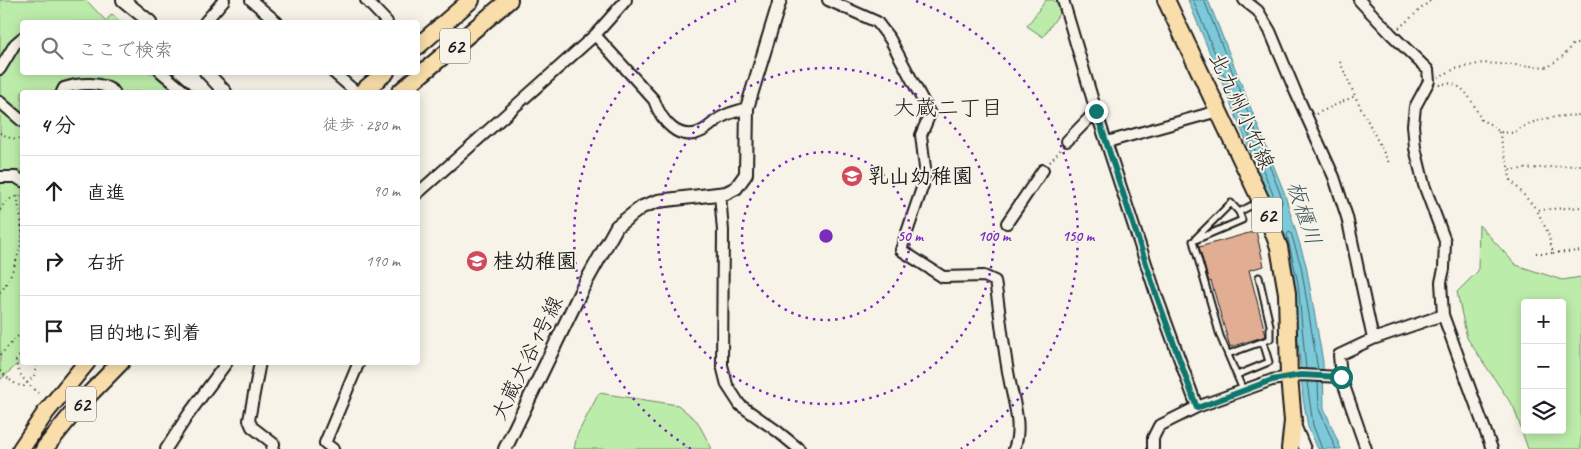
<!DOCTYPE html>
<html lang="ja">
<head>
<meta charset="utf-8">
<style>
	:root { --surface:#fff; --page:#f6f6f6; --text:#202124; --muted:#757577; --line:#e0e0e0 }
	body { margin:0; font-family:Caveat,"Klee One",sans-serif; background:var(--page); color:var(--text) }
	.controls { position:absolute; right:15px; bottom:15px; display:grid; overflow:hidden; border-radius:5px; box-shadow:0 2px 12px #0003 }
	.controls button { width:45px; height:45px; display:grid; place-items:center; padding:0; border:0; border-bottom:1px solid var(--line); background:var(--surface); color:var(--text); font:25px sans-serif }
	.stop { position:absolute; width:15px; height:15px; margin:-11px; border:4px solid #0f766e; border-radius:50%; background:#fff }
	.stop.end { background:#0f766e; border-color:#fff; box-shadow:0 1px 5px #0008 }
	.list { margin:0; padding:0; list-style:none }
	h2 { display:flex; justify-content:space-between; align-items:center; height:65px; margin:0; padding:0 20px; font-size:21px }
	h2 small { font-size:16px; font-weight:400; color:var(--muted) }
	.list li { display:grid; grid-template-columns:32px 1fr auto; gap:15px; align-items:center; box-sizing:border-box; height:70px; padding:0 20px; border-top:1px solid var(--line) }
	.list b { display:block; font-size:19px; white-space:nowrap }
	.list em { font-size:16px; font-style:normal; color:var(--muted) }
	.icon { flex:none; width:28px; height:28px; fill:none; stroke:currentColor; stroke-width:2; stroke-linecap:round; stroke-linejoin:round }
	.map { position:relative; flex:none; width:1581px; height:449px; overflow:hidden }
	.search { position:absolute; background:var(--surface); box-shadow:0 2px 12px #0003; left:20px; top:20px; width:400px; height:55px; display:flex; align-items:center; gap:12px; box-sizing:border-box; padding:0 18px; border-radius:5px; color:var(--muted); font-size:19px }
	.panel { position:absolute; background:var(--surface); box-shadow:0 2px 12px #0003; left:20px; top:90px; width:400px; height:275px; border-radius:5px }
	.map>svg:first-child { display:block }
	.green { fill:#bcecaa; stroke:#6c8463; fill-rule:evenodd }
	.water { fill:#7ccad9; stroke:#56848d }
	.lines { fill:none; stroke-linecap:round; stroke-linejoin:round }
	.shore { stroke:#426268; stroke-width:1 }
	.building { fill:#e1ae94; stroke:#1c1c1c }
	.service-casing { stroke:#1c1c1c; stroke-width:9 }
	.minor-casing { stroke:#1c1c1c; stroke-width:14 }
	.tertiary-casing { stroke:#1c1c1c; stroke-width:16 }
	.primary-casing { stroke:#1c1c1c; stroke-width:20 }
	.path { stroke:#1c1c1c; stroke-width:2; stroke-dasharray:1 4; stroke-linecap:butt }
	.service { stroke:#f7f3e8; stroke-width:5 }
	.minor { stroke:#f7f3e8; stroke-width:10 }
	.tertiary { stroke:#f7f3e8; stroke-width:12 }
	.primary { stroke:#f9deab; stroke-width:16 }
	.path-bridge { stroke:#1c1c1c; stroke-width:2; stroke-dasharray:1 4; stroke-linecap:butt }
	.route { stroke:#0f766e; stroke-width:6 }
	.ring { fill:none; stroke:#7b2cbf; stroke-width:2.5; stroke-dasharray:2.5 5 }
	.labels { text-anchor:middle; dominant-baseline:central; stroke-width:4; stroke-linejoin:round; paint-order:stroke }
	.shield { fill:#f7f3e8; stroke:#5e5c59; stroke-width:1 }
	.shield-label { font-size:20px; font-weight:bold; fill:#1c1c1c }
	.street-label { font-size:21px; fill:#1c1c1c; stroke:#f7f3e8 }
	.poi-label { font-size:21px; font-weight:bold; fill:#1c1c1c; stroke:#f7f3e8; text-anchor:start }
	.neighbourhood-label { font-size:22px; fill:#1c1c1c; stroke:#f7f3e8 }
	.water-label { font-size:22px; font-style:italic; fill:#3e595e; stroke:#f7f3e8 }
	.centre { fill:#7b2cbf; stroke:#f7f3e8; stroke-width:2.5 }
	.ring-label { font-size:15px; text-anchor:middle; font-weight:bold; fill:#7b2cbf; stroke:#f7f3e8; stroke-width:4; stroke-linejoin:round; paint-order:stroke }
</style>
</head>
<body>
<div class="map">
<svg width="1581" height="449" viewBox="0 0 1581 449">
	<rect width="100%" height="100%" fill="#f7f3e8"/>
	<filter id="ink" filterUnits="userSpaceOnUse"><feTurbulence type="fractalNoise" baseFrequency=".02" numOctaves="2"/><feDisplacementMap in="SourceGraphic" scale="10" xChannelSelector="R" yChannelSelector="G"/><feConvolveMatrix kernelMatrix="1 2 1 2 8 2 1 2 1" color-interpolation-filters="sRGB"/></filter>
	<g filter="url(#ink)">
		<path class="green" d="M0,0h86l20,21 6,-7 9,8h-99v50l152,1 21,19h-173v268l-22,20z
			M1046,0h7l10,8 -20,29 -16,-11z
			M1479,225l37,40 46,15 19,-3v172h-53l-14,-41 -47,-70 -10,-46 21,-21zM1525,303h37v127h-37z
			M599,393l79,12 19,16 15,28h-138l3,-14z"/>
		<path class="water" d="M1188,0h20l76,192 22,73 17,97 1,46 17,41h-23l-10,-22 -5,-29 -10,-114 -16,-68z"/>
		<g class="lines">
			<path class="shore" d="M1193,0l84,204 4,1 1,-3 -2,-9 -76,-193
				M1306,369l-8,-86 -11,-48 2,-3 2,1 10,33 17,104
				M1307,382l6,43 9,24
				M1318,382l1,27 17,40"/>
		</g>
		<path class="building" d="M1256,231l8,35 -15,4 17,66 -36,11 -19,-66 -2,1 -10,-35z"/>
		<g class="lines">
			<g class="service-casing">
				<path id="service" d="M1196,238l35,-35 8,9
					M1228,354l42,-15v-14l-11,-48
					M1237,375l32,-13 -6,-20
					M1243,390l-23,-54 -27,-95 49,-21 -3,-8 19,-10"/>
			</g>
			<g class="minor-casing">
				<path id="minor" d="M251,0l26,22
					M366,0l21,22
					M828,0l49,22 13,17 40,75 -9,21 4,33 -2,17 -22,65 42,27 41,-1 11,5c5,32 8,64 14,96 4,24 14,49 5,72
					M1063,0l33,111 61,186 40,110 75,-27 29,-5 40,2
					M1244,0l14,11 12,20 26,62 38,84 13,40 26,122
					M1359,0l32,34 37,36 1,11 -14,26 -2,18 2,23 9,37 21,56 -1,28 -3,13 2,33 49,134
					M205,22l19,-22
					M595,35l59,65c7,20 24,43 48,31 8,-4 14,-12 22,-15 7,-4 15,-5 23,-8
					M0,69l15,-25 7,-6
					M161,72l24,20
					M333,72l23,20
					M62,92l2,-4c15,-5 38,-7 50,4
					M0,102l22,19
					M1067,141l29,-30
					M1107,142l111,-31
					M0,177h16l6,4
					M418,193l177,-158 31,-35
					M720,194l3,37 -1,134 5,20 13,20 37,26 22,18
					M1007,223l36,-53
					M260,362l-11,58 3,7 22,17 -2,5
					M1295,425l10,24
					M166,449l22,-34 39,-53
					M333,449l-8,-6 34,-81
					M1153,449v-11l6,-12 38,-19
					M1366,449l-25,-72 -2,-22 34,-16 70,-24"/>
			</g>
			<g class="tertiary-casing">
				<path id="tertiary" d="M123,0l27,22
					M206,72l19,20
					M505,449l77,-160 35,-63 25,-19 16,-6 68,-8 10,-5 10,-14 1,-66 33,-108"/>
			</g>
			<g class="primary-casing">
				<path id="primary" d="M1166,0l97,205 16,42 8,46 2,84 4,44 -3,28
					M418,46l53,-46
					M362,92l24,-20
					M400,92l109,-92
					M21,449l25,-37 41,-50
					M44,449l37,-46 40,-41"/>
			</g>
			<path class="path" d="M1399,28l32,-28
				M1340,62l15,34 35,69
				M1438,77l17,-8 28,-6 65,4 15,-11 10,-12h8
				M1439,85c23,-8 34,17 42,35l11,5 7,7 15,1c17,-15 45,-17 67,-18
				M1316,114l39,-18
				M1499,132l10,38 72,-5
				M0,133l12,6h10
				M1050,162l11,-13
				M1509,170l1,9 27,31
				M0,210c5,-9 12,-14 22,-14
				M1536,253h17l-5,-20 -11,-23 44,-3
				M1553,253l28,-2
				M0,292c9,-7 22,-45 22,-56 0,-13 -3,-27 -5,-40
				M22,352l-6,9c2,15 12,23 22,32
				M0,355l22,-23
				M0,371l10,9"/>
			<use href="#service" class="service"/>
			<use href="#minor" class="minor"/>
			<use href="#tertiary" class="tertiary"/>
			<use href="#primary" class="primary"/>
			<path class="path-bridge" d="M10,380l7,5 7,1 10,-10 3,-14"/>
		</g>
	</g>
	<g class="lines" filter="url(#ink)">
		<path class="route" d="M1096,111l61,186 40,111 75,-28 29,-5 40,2"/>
	</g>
	<g class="ring">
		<circle cx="826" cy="236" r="84"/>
		<circle cx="826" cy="236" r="168"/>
		<path d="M691 449A252 252 0 0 1 736 1M916 1A252 252 0 0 1 961 449"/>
	</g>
	<defs>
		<g id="school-disc" transform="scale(1.125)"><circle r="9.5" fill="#d1495b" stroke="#f7f3e8"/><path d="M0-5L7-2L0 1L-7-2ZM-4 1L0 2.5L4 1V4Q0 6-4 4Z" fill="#fff"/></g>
	</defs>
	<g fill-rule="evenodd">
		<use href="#school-disc" x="852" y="176"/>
		<use href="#school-disc" x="477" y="261"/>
	</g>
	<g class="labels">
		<g class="shield">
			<rect x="440" y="28.5" width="30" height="35" rx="4"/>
			<rect x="1252" y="197.5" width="30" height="35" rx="4"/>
			<rect x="66" y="386.5" width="30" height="35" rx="4"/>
		</g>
		<g class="shield-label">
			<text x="455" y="46">62</text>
			<text x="1267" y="215">62</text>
			<text x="81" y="404">62</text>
		</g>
		<g class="street-label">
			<text transform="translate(1242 111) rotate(65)">北九州小竹線</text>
			<text transform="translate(527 358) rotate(-64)">大蔵大谷1号線</text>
		</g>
		<g class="poi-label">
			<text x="868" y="176">乳山幼稚園</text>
			<text x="493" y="261">桂幼稚園</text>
		</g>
		<g class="neighbourhood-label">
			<text x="948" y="108">大蔵二丁目</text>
		</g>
		<g class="water-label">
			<text transform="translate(1304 213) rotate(72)">板櫃川</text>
		</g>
	</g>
	<circle cx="826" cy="236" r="8" class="centre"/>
	<g class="ring-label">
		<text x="910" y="241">50 m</text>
		<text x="994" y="241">100 m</text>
		<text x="1078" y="241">150 m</text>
	</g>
</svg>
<div class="controls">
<button>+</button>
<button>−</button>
<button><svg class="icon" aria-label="layers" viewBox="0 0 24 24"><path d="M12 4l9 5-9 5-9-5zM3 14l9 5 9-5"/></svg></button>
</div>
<div class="stop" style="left:1341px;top:377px"></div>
<div class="stop end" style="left:1096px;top:111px"></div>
<div class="search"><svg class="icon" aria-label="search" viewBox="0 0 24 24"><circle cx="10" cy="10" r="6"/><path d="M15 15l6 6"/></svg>ここで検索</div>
<section class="panel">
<h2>4 分<small>徒歩 · 280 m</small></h2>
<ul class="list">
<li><svg class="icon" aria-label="ahead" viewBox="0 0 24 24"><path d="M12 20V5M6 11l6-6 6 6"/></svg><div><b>直進</b></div><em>90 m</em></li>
<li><svg class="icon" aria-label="right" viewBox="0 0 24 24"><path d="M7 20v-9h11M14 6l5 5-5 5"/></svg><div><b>右折</b></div><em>190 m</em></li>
<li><svg class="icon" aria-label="arrive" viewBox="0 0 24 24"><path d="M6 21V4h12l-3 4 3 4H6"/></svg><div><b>目的地に到着</b></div></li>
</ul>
</section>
</div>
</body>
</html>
